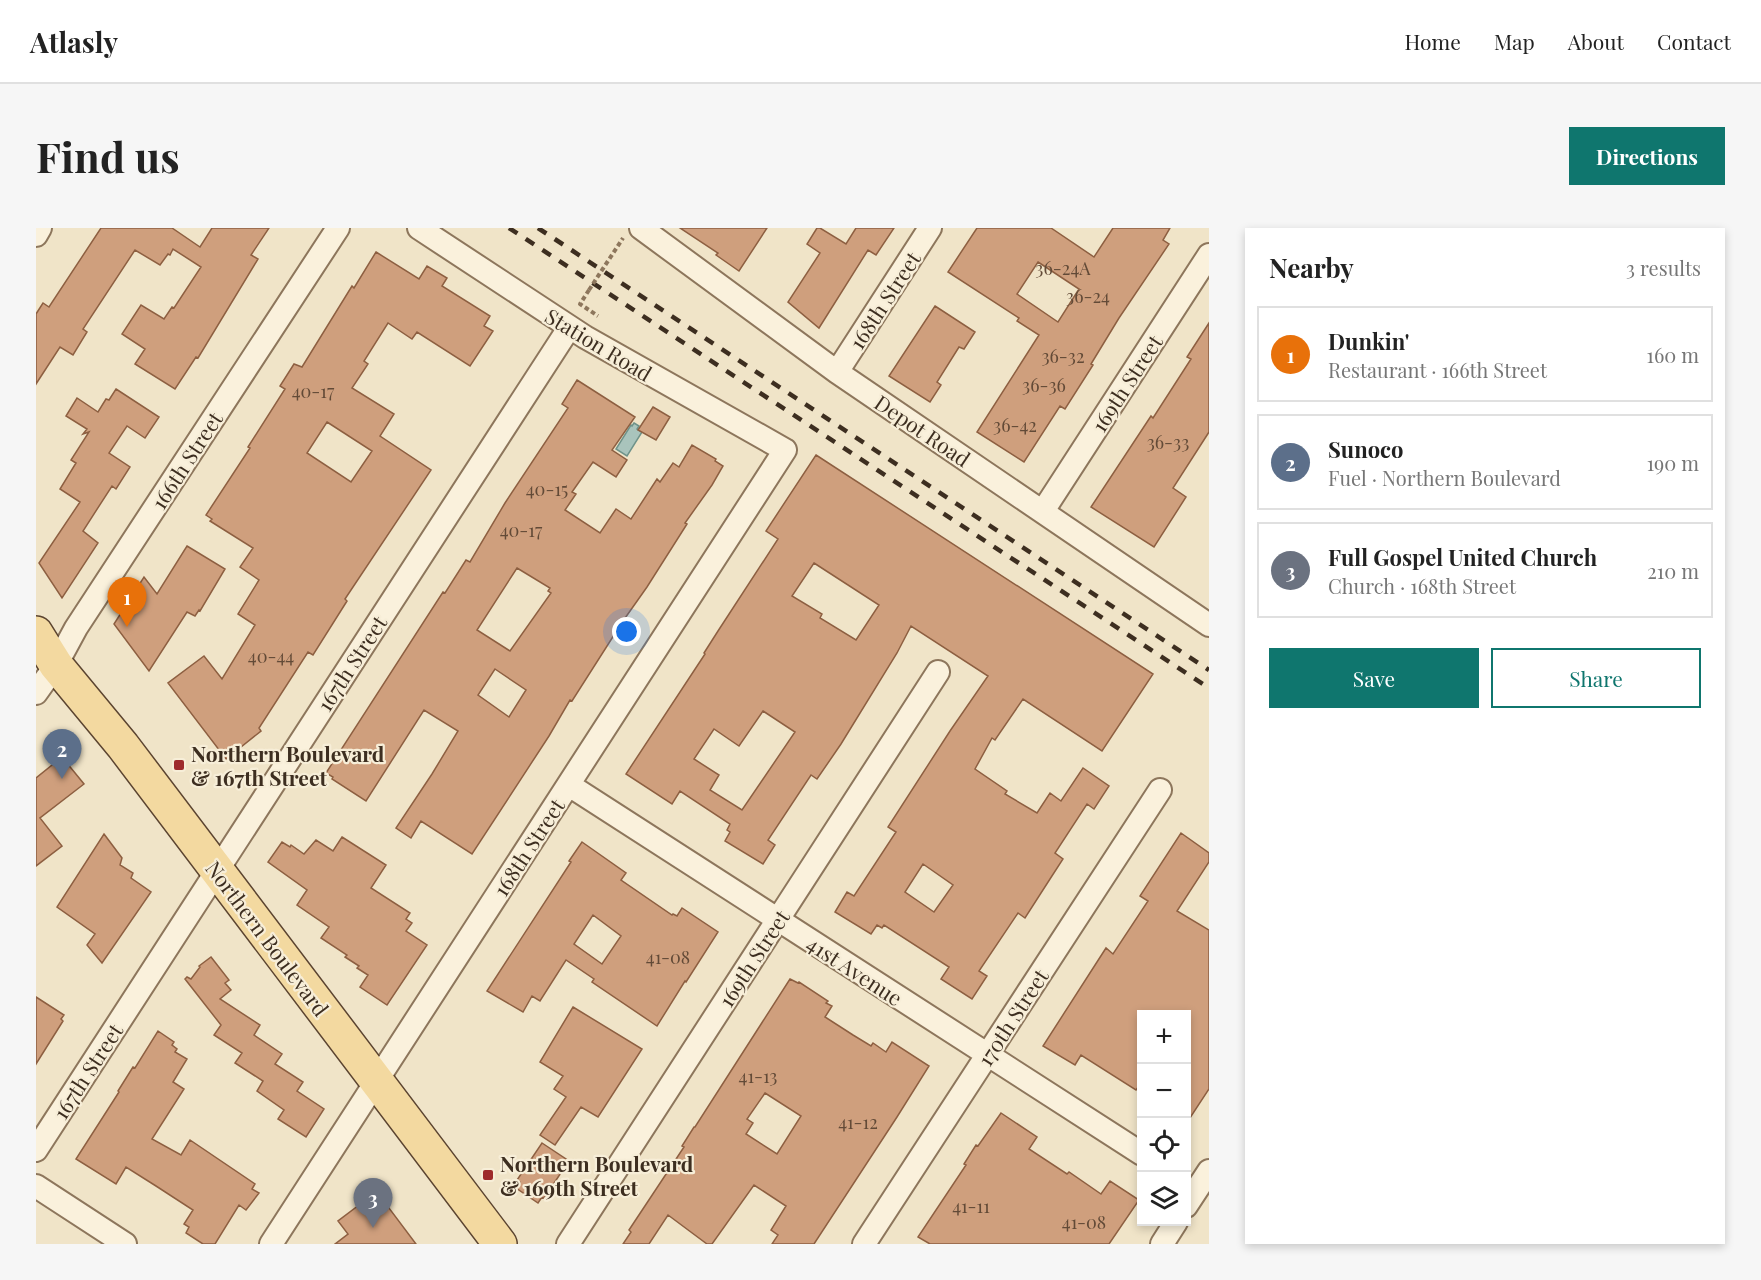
<!DOCTYPE html>
<html lang="en">
<head>
<meta charset="utf-8">
<style>
	:root { --surface:#fff; --page:#f6f6f6; --text:#222; --muted:#767676; --line:#e0e0e0; --accent:#0f766e }
	body { margin:0; font-family:"Playfair Display",serif; background:var(--page); color:var(--text) }
	.controls { position:absolute; right:18px; bottom:18px; display:grid; overflow:hidden; border-radius:0px; box-shadow:0 3px 9px #0003 }
	.controls button { width:54px; height:54px; display:grid; place-items:center; padding:0; border:0; border-bottom:2px solid var(--line); background:var(--surface); color:var(--text); font:30px sans-serif }
	.you { position:absolute; left:591px; top:404px; width:21px; height:21px; margin:-15px; border:4px solid #fff; border-radius:50%; background:#1a73e8; box-shadow:0 0 0 9px #1a73e833 }
	.badge { display:grid; place-items:center; width:39px; height:39px; border-radius:50%; background:var(--accent); color:#fff; font-size:20px; font-weight:700 }
	.pin { position:absolute; translate:-50% -50px; filter:drop-shadow(0 2px 3px #0008) }
	.pin::after { content:''; position:absolute; top:32px; width:21px; height:18px; background:inherit; clip-path:polygon(0 0,100% 0,50% 100%) }
	.list { margin:0; padding:0; list-style:none }
	h2 { display:flex; justify-content:space-between; align-items:center; height:78px; margin:0; padding:0 24px; font-size:26px }
	h2 small { font-size:20px; font-weight:400; color:var(--muted) }
	.list li { display:grid; grid-template-columns:39px 1fr auto; gap:18px; align-items:center; box-sizing:border-box; height:96px; margin:0 12px 12px; padding:0 12px; border:2px solid var(--line); border-radius:0px }
	.list b { display:block; font-size:22px; white-space:nowrap }
	.list p { margin:0; font-size:20px; white-space:nowrap; color:var(--muted) }
	.list em { font-size:20px; font-style:normal; color:var(--muted) }
	.actions { display:flex; gap:12px; padding:18px 24px }
	.actions a { flex:1; padding:14px 0; border:2px solid var(--accent); border-radius:0px; text-align:center; font-size:21px; color:var(--accent) }
	.actions .main { background:var(--accent); color:#fff }
	.icon { flex:none; width:33px; height:33px; fill:none; stroke:currentColor; stroke-width:2; stroke-linecap:round; stroke-linejoin:round }
	.map { position:relative; flex:none; width:1173px; height:1016px; overflow:hidden; border-radius:0px }
	header { display:flex; align-items:center; gap:36px; box-sizing:border-box; height:84px; padding:0 30px; background:var(--surface); border-bottom:2px solid var(--line) }
	header strong { font-size:28px }
	nav { display:flex; gap:33px; margin-inline-start:auto; font-size:21px }
	.intro { display:flex; align-items:center; justify-content:space-between; box-sizing:border-box; height:144px; padding:0 36px }
	h1 { margin:0; font-size:42px }
	.button { padding:15px 27px; border-radius:0px; background:var(--accent); color:#fff; font-size:21px; font-weight:700 }
	main { display:flex; gap:36px; padding:0 36px }
	aside { flex:1; background:var(--surface); border-radius:0px; box-shadow:0 3px 9px #0003 }
	.map>svg:first-child { display:block }
	.water { fill:#a9c4bc; stroke:#6f938a; stroke-width:1.5 }
	.building { fill:#cf9f7d; stroke:#8d5f41; stroke-width:1.5; fill-rule:evenodd }
	.lines { fill:none; stroke-linecap:round; stroke-linejoin:round }
	.street-casing { stroke:#8d765c; stroke-width:26 }
	.primary-casing { stroke:#5b4430; stroke-width:36 }
	.path { stroke:#8d765c; stroke-width:4; stroke-dasharray:4.5 3; stroke-linecap:butt }
	.street { stroke:#faf1dc; stroke-width:22 }
	.primary { stroke:#f3d9a0; stroke-width:33 }
	.rail { stroke:#3d2e20; stroke-width:4.5; stroke-dasharray:10 10; stroke-linecap:butt }
	.path-bridge { stroke:#8d765c; stroke-width:4; stroke-dasharray:4.5 3; stroke-linecap:butt }
	.poi-dot { fill:#9e2a2b; stroke:#f7eed8; stroke-width:2 }
	.labels { text-anchor:middle; dominant-baseline:central; stroke-width:4.5; stroke-linejoin:round; paint-order:stroke }
	.number-label { font-size:18px; fill:#624a37 }
	.street-label { font-size:21px; fill:#3d2e20; stroke:#f7eed8 }
	.poi-label { font-size:21px; font-weight:bold; fill:#3d2e20; stroke:#f7eed8; text-anchor:start }
</style>
</head>
<body>
<header>
<strong>Atlasly</strong>
<nav><a>Home</a><a>Map</a><a>About</a><a>Contact</a></nav>
</header>
<div class="intro"><h1>Find us</h1><a class="button">Directions</a></div>
<main>
<div class="map">
<svg width="1173" height="1016" viewBox="0 0 1173 1016">
	<rect width="100%" height="100%" fill="#f0e4c8"/>
	<path class="water" d="M598,195l5,3 -2,3 5,3 -15,24 -11,-7 15,-24 1,1z"/>
	<path class="building" d="M65,0h71l28,19 12,-19h57l-18,27 7,4 -60,99 -2,-1 -21,32 -40,-25 10,-15 -23,-15 19,-29 23,14 8,-12 2,1 27,-41 -28,-18 -3,6 -2,-1 -8,11 -25,-15 -52,79 4,3 -14,23 -13,-8 -24,37v-70l7,-11 6,4z
		M644,0h87l-28,43 -23,-16 2,-2z
		M781,0h3l26,16 10,-16h38l-18,27 -8,-5 -49,78 -31,-26 32,-49 -13,-9z
		M941,0h74l43,29 19,-29h57l-7,12 6,4 -50,74 -28,46 2,1 -28,44 -5,-3 -36,56 -47,-30 62,-97 -22,-14 2,-3 -71,-46zM1002,34l41,27 -21,33 -41,-28z
		M340,24l43,27 8,-13 20,12 -5,8 48,30 -6,10 9,5 -23,35 -53,-34 -5,7 -24,-16 -24,38 4,3 -16,24 42,26 -14,22 51,34 -86,129 2,2 -34,54 -5,-3 -49,76 2,3 -35,28 -58,-76 36,-27 18,23 33,-54 -17,-11 21,-34 -19,-13 13,-19 -43,-27 2,-2 -6,-4 44,-67 -2,-1 37,-58 -5,-3 14,-22 8,3 50,-81 2,2zM291,194l45,29 -21,31 -44,-29z
		M899,78l40,26 -11,17 -5,-2 -22,35 4,3 -11,17 -41,-26z
		M1173,95v109l-36,56 13,9 -32,50 -63,-40 60,-91 2,2 38,-59 -4,-2z
		M541,152l58,37 -23,33 15,10 -11,17 -23,-15 -21,30 4,2 -11,16 35,23 16,-24 15,10 26,-40 3,3 13,-19 6,4 13,-22 24,14 -1,2 8,5 -11,19 -27,38 2,1 -40,63 -24,34 -51,80 -2,-1 -21,36 -77,118 -51,-33 -10,17 -15,-10 36,-54 26,-43 -34,-21 -58,91 -34,-22 1,-2 -7,-4 117,-181 2,1 21,-33 4,2 35,-59 63,-95 -6,-4zM481,340l33,20 -2,3 3,2 -41,58 -33,-21zM459,441l31,21 -17,27 -31,-22z
		M80,161l43,28 -14,21 -18,-12 -18,27 21,14 -14,22 -4,-3 -29,45 15,12 -36,55 -23,-35 41,-61 -20,-13 16,-26 -5,-3 18,-28 -6,2 4,-5 -21,-13 11,-18 21,14 8,-13 3,1z
		M617,179l17,10 -14,23 -18,-10z
		M780,227l337,219 -51,77 -79,-52 -28,41 -3,-2 -17,31 32,22 -2,3 32,19 13,-20 11,8 22,-33 26,18 -15,23 -7,-5 -32,49 8,6 -13,20 -25,39 -7,-5 -39,58 8,5 -15,23 -31,-20 8,-12 -65,-42 -2,3 -5,-3 -6,9 -36,-22 12,-20 7,4 42,-64 -8,-5 62,-96 38,-55 -77,-50 -14,27 -56,91 -24,35 -6,-4 -43,65 7,5 -12,19 -38,-23 5,-9 -3,-2 3,-6 -50,-33 -8,13 -46,-30 79,-120 -1,-1 14,-22 60,-92 -12,-8zM778,335l65,42 -23,35 -36,-22 2,-4 -30,-18zM727,483l32,21 -53,78 -32,-20 9,-15 -25,-16 20,-30 25,17zM887,636l30,21 -19,27 -29,-20z
		M151,318l38,23 -25,42 -1,-1 -4,6 -8,-4 -38,59 -35,-47 30,-47 13,17z
		M26,529l22,27 -44,34 22,28 -26,20v-88z
		M1145,605l28,20v9l-32,49 32,19v159l-23,35v-110h-44v68l-6,8 -55,-35 -6,10 -32,-19 63,-98 7,6 35,-53 -8,-5z
		M68,606l18,24 -2,7 13,8 -2,5 20,14 -49,71 -15,-18 8,-11 -38,-27z
		M306,609l44,28 -15,23 39,25 -4,6 6,4 -6,8 21,14 -40,60 -27,-18 8,-12 -11,-7 2,-2 -14,-9 2,-2 -26,-17 8,-11 -32,-22 10,-15 -39,-28 14,-20 8,5 1,-2 13,9 12,-14 17,11z
		M546,614l44,31 -5,7 51,35 1,-1 4,2 5,-8 36,24 -32,50 -1,-1 -28,45 -65,-44 2,-3 -28,-19 -26,41 -8,-5 -9,16 -36,-21 84,-129 -2,-1zM557,687l28,21 -19,28 -28,-20z
		M175,729l18,23 -4,3 6,7 -11,9 40,26 -6,10 28,19 -7,10 28,18 -6,9 27,18 -18,28 -28,-18 6,-9 -27,-19 6,-10 -28,-18 7,-10 -28,-18 7,-10 -36,-46 2,-2 4,2 9,-12 -1,-1z
		M754,751l8,4 1,-1 29,19 -2,2 6,3 -7,11 28,18 18,11 2,-3 13,9 6,-10 37,24 -32,51 -83,127h-42l6,-9 -7,-5 15,-24 -32,-21 -42,59h-5l-39,-29 -19,29h-26l8,-12 -2,-2 55,-83 -2,-1 12,-19h1zM729,865l36,23 -24,38 -31,-20 7,-11 -6,-4z
		M0,769l28,18 -3,4 2,2 -27,43z
		M537,779l69,42 -44,68 -17,-10 -26,38 -15,-10 26,-38 -12,-8 9,-13 -23,-14z
		M122,803l16,11 -2,3 5,4 -2,3 12,7 -14,23 11,7 -32,50 29,16 9,-15 65,44 -3,5 7,4 -13,17 -7,-5 -24,39h-12l-17,-11 3,-6 -5,-3 9,-14 -37,-24 -30,-19 -10,17 -40,-25 43,-67 -1,-1 15,-24 2,1z
		M965,885l36,24 -8,12 38,25 2,-2 32,22 9,-13 29,19 -30,44h-179l-12,-7 48,-72 -2,-1 12,-19 2,1z
		M506,915l27,18 -25,37 -2,-1 -4,6 -22,-15 4,-6 -3,-2z
		M331,971l10,13 9,-8 30,40h-81l13,-10 -10,-13z"/>
	<g class="lines">
		<g class="street-casing">
			<path id="street" d="M605,0l196,144 372,253
				M0,7l4,-7
				M801,144l93,-144
				M1007,283l166,-256
				M0,465l20,-28 20,-37 262,-400
				M533,557l573,369
				M0,922l533,-822
				M0,958l89,58
				M1150,978l23,-35
				M235,1016l514,-794 -200,-113 -166,-109
				M532,1016l370,-572
				M828,1016l296,-454
				M1126,1016l14,-22"/>
		</g>
		<g class="primary-casing">
			<path id="primary" d="M0,405l20,32 67,81 377,498"/>
		</g>
		<path class="path" d="M553,62l-9,14 18,12"/>
		<use href="#street" class="street"/>
		<use href="#primary" class="primary"/>
		<path class="rail" d="M473,0l700,460
			M502,0l671,442"/>
		<path class="path-bridge" d="M553,62l34,-52"/>
	</g>
	<g class="poi-dot">
		<rect x="137" y="531" width="12" height="12" rx="3"/>
		<rect x="446" y="941" width="12" height="12" rx="3"/>
	</g>
	<g class="labels">
		<g class="number-label">
			<text x="1027" y="40">36-24A</text>
			<text x="1052" y="68">36-24</text>
			<text x="1027" y="128">36-32</text>
			<text x="1008" y="157">36-36</text>
			<text x="277" y="163">40-17</text>
			<text x="979" y="197">36-42</text>
			<text x="1132" y="214">36-33</text>
			<text x="511" y="261">40-15</text>
			<text x="485" y="302">40-17</text>
			<text x="235" y="428">40-44</text>
			<text x="632" y="729">41-08</text>
			<text x="722" y="848">41-13</text>
			<text x="822" y="894">41-12</text>
			<text x="935" y="978">41-11</text>
			<text x="1048" y="994">41-08</text>
		</g>
		<g class="street-label">
			<text transform="translate(848 72) rotate(-57)">168th Street</text>
			<text transform="translate(563 116) rotate(31)">Station Road</text>
			<text transform="translate(1090 155) rotate(-57)">169th Street</text>
			<text transform="translate(887 202) rotate(34)">Depot Road</text>
			<text transform="translate(150 232) rotate(-57)">166th Street</text>
			<text transform="translate(315 435) rotate(-57)">167th Street</text>
			<text transform="translate(492 619) rotate(-57)">168th Street</text>
			<text transform="translate(232 710) rotate(53)">Northern Boulevard</text>
			<text transform="translate(717 730) rotate(-57)">169th Street</text>
			<text transform="translate(819 742) rotate(33)">41st Avenue</text>
			<text transform="translate(976 789) rotate(-57)">170th Street</text>
			<text transform="translate(51 843) rotate(-57)">167th Street</text>
		</g>
		<g class="poi-label">
			<text x="155" y="525">Northern Boulevard<tspan x="155" dy="24">&amp; 167th Street</tspan></text>
			<text x="464" y="935">Northern Boulevard<tspan x="464" dy="24">&amp; 169th Street</tspan></text>
		</g>
	</g>
</svg>
<div class="controls">
<button>+</button>
<button>−</button>
<button><svg class="icon" aria-label="locate" viewBox="0 0 24 24"><circle cx="12" cy="12" r="6"/><path d="M12 2v4M12 18v4M2 12h4M18 12h4"/></svg></button>
<button><svg class="icon" aria-label="layers" viewBox="0 0 24 24"><path d="M12 4l9 5-9 5-9-5zM3 14l9 5 9-5"/></svg></button>
</div>
<div class="you"></div>
<div class="pin badge" style="left:91px;top:399px;background:#e8710a">1</div>
<div class="pin badge" style="left:26px;top:551px;background:#5c6f8a">2</div>
<div class="pin badge" style="left:337px;top:1000px;background:#6b7280">3</div>
</div>
<aside>
<h2>Nearby<small>3 results</small></h2>
<ul class="list">
<li><span class="badge" style="background:#e8710a">1</span><div><b>Dunkin'</b><p>Restaurant · 166th Street</p></div><em>160 m</em></li>
<li><span class="badge" style="background:#5c6f8a">2</span><div><b>Sunoco</b><p>Fuel · Northern Boulevard</p></div><em>190 m</em></li>
<li><span class="badge" style="background:#6b7280">3</span><div><b>Full Gospel United Church</b><p>Church · 168th Street</p></div><em>210 m</em></li>
</ul>
<div class="actions"><a class="main">Save</a><a>Share</a></div>
</aside>
</main>
</body>
</html>
